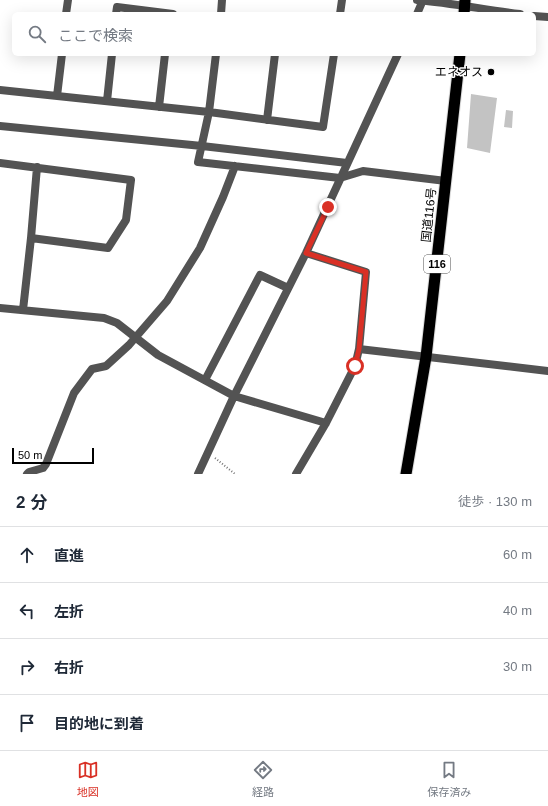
<!DOCTYPE html>
<html lang="ja">
<head>
<meta charset="utf-8">
<style>
	:root { --surface:#fff; --page:#f6f6f7; --text:#1f2937; --muted:#747a83; --line:#e0e1e3; --accent:#d93025 }
	body { margin:0; font-family:Helvetica,"Noto Sans JP",sans-serif; background:var(--page); color:var(--text) }
	.scale { position:absolute; left:12px; bottom:10px; width:82px; box-sizing:border-box; padding-left:4px; border:2px solid #000; border-top:0; font-size:11px; line-height:14px; white-space:nowrap; color:#000; -webkit-text-stroke:3px #fff; paint-order:stroke }
	.stop { position:absolute; width:12px; height:12px; margin:-9px; border:3px solid #d93025; border-radius:50%; background:#fff }
	.stop.end { background:#d93025; border-color:#fff; box-shadow:0 1px 4px #0008 }
	.list { margin:0; padding:0; list-style:none }
	h2 { display:flex; justify-content:space-between; align-items:center; height:52px; margin:0; padding:0 16px; font-size:17px }
	h2 small { font-size:13px; font-weight:400; color:var(--muted) }
	.list li { display:grid; grid-template-columns:26px 1fr auto; gap:12px; align-items:center; box-sizing:border-box; height:56px; padding:0 16px; border-top:1px solid var(--line) }
	.list b { display:block; font-size:15px; white-space:nowrap }
	.list em { font-size:13px; font-style:normal; color:var(--muted) }
	.icon { flex:none; width:22px; height:22px; fill:none; stroke:currentColor; stroke-width:2; stroke-linecap:round; stroke-linejoin:round }
	.map { position:relative; flex:none; width:548px; height:474px; overflow:hidden }
	.search { position:absolute; background:var(--surface); box-shadow:0 4px 16px #0002; left:12px; right:12px; top:12px; height:44px; display:flex; align-items:center; gap:10px; box-sizing:border-box; padding:0 14px; border-radius:6px; color:var(--muted); font-size:15px }
	.sheet { height:276px; background:var(--surface) }
	nav { display:flex; justify-content:space-around; align-items:center; box-sizing:border-box; height:56px; border-top:1px solid var(--line); background:var(--surface); font-size:11px; color:var(--muted) }
	nav a { display:grid; justify-items:center; gap:2px }
	nav .on { color:var(--accent) }
	.map>svg:first-child { display:block }
	.building { fill:#c3c3c3 }
	.lines { fill:none; stroke-linecap:round; stroke-linejoin:round }
	.trunk-casing { stroke:#dbdbdb; stroke-width:13 }
	.path { stroke:#757575; stroke-width:2; stroke-dasharray:1 2; stroke-linecap:butt }
	.minor { stroke:#535353; stroke-width:8 }
	.tertiary { stroke:#535353; stroke-width:8 }
	.trunk { stroke:#000; stroke-width:11 }
	.route { stroke:#d93025; stroke-width:5 }
	.poi-dot { fill:#000; stroke:#fff; stroke-width:1.5 }
	.labels { text-anchor:middle; dominant-baseline:central; stroke-width:3; stroke-linejoin:round; paint-order:stroke }
	.shield { fill:#fff; stroke:#4c4c4c; stroke-width:1 }
	.shield-label { font-size:11px; font-weight:bold; fill:#000 }
	.poi-label { font-size:12px; fill:#000; stroke:#fff; text-anchor:end }
	.street-label { font-size:12px; fill:#000; stroke:#fff }
</style>
</head>
<body>
<div class="map">
<svg width="548" height="474" viewBox="0 0 548 474">
	<rect width="100%" height="100%" fill="#fff"/>
	<path class="building" d="M471,94l26,4 -7,55 -23,-5z
		M506,110l7,1 -1,17 -8,-1z"/>
	<g class="lines">
		<g class="trunk-casing">
			<path id="trunk" d="M464,14l1,-14
				M406,474l20,-117 34,-303"/>
		</g>
		<path class="path" d="M215,458l20,16"/>
		<path class="minor" d="M66,14l2,-14
			M116,14l1,-7 56,7
			M221,14l1,-14
			M340,14l2,-14
			M417,14l6,-14
			M216,54l-7,58 -11,50 142,16 23,-7 83,10
			M0,90l209,22 114,15 11,-73
			M57,96l5,-42
			M107,101l5,-47
			M159,107l6,-53
			M267,120l8,-66
			M0,126l202,20 145,17
			M0,163l131,17 -5,40 -18,28 -77,-10 -8,72
			M31,238l6,-71
			M0,308l104,10 13,5 41,32 76,41 92,27
			M359,349l189,22
			M205,380l55,-105 28,13
			M27,474l2,-2 14,-4 3,-4 28,-71 18,-24 14,-3 23,-21 38,-44 33,-53 23,-51 12,-31
			M198,474l36,-78 72,-143 92,-199
			M296,474l30,-51 29,-57 4,-17 7,-77 -60,-19"/>
		<path class="tertiary" d="M417,0c35,3 69,10 103,14
			M534,16l14,1"/>
		<use href="#trunk" class="trunk"/>
	</g>
	<g class="lines">
		<path class="route" d="M328,207l-22,46 60,19 -7,77 -4,17"/>
	</g>
	<circle class="poi-dot" cx="491" cy="72" r="4"/>
	<g class="labels">
		<rect class="shield" x="424" y="255" width="26" height="18" rx="3"/>
		<g class="shield-label">
			<text x="437" y="264">116</text>
		</g>
		<g class="poi-label">
			<text x="483" y="72">エネオス</text>
		</g>
		<g class="street-label">
			<text transform="translate(429 215) rotate(-84)">国道116号</text>
		</g>
	</g>
</svg>
<div class="scale">50 m</div>
<div class="stop" style="left:355px;top:366px"></div>
<div class="stop end" style="left:328px;top:207px"></div>
<div class="search"><svg class="icon" aria-label="search" viewBox="0 0 24 24"><circle cx="10" cy="10" r="6"/><path d="M15 15l6 6"/></svg>ここで検索</div>
</div>
<section class="sheet">
<h2>2 分<small>徒歩 · 130 m</small></h2>
<ul class="list">
<li><svg class="icon" aria-label="ahead" viewBox="0 0 24 24"><path d="M12 20V5M6 11l6-6 6 6"/></svg><div><b>直進</b></div><em>60 m</em></li>
<li><svg class="icon" aria-label="left" viewBox="0 0 24 24"><path d="M17 20v-9H6M10 6l-5 5 5 5"/></svg><div><b>左折</b></div><em>40 m</em></li>
<li><svg class="icon" aria-label="right" viewBox="0 0 24 24"><path d="M7 20v-9h11M14 6l5 5-5 5"/></svg><div><b>右折</b></div><em>30 m</em></li>
<li><svg class="icon" aria-label="arrive" viewBox="0 0 24 24"><path d="M6 21V4h12l-3 4 3 4H6"/></svg><div><b>目的地に到着</b></div></li>
</ul>
</section>
<nav>
<a class="on"><svg class="icon" aria-label="map" viewBox="0 0 24 24"><path d="M3 6l6-2 6 2 6-2v14l-6 2-6-2-6 2zM9 4v14M15 6v14"/></svg>地図</a>
<a><svg class="icon" aria-label="directions" viewBox="0 0 24 24"><path d="M12 3l9 9-9 9-9-9zM9 14v-3h6M13 9l2 2-2 2"/></svg>経路</a>
<a><svg class="icon" aria-label="saved" viewBox="0 0 24 24"><path d="M7 4h10v16l-5-4-5 4z"/></svg>保存済み</a>
</nav>
</body>
</html>
